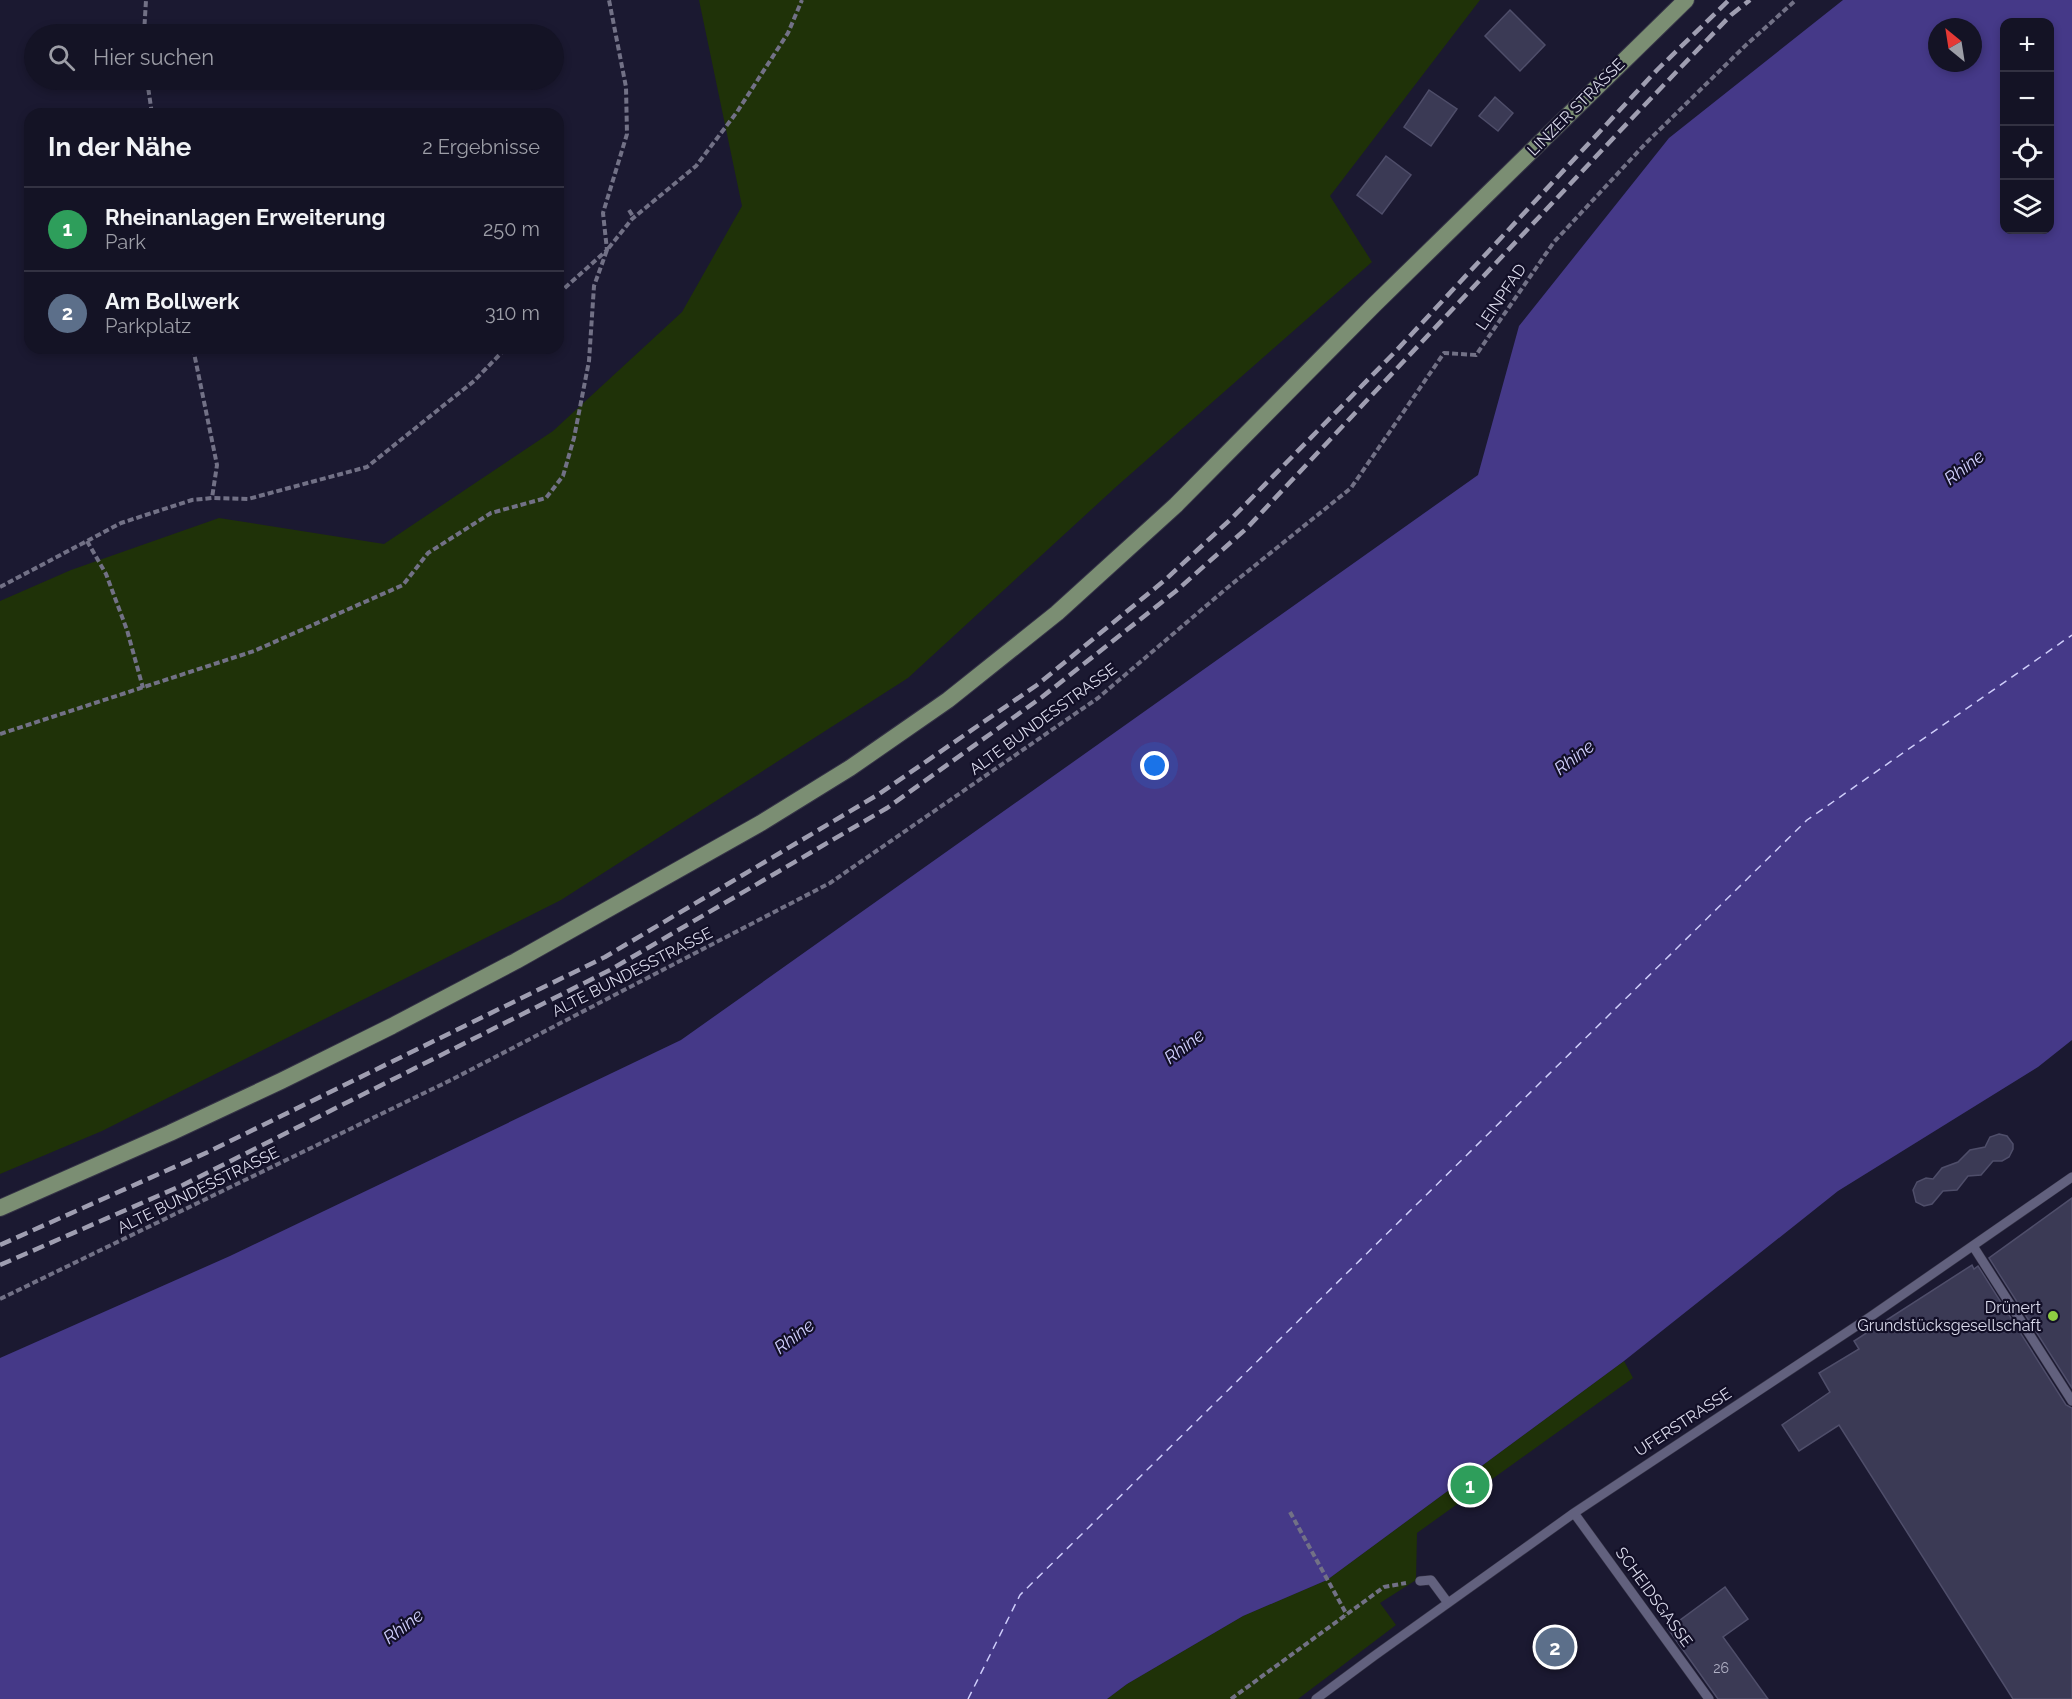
<!DOCTYPE html>
<html lang="de">
<head>
<meta charset="utf-8">
<style>
	:root { --surface:#141325; --page:#212032; --text:#f1f3f6; --muted:#9d9ea7; --line:#333242; --accent:#0b8043 }
	body { margin:0; font-family:Raleway,sans-serif; background:var(--page); color:var(--text) }
	.controls { position:absolute; right:18px; top:18px; display:grid; overflow:hidden; border-radius:12px; box-shadow:0 3px 9px #0003 }
	.controls button { width:54px; height:54px; display:grid; place-items:center; padding:0; border:0; border-bottom:2px solid var(--line); background:var(--surface); color:var(--text); font:30px sans-serif }
	.compass { position:absolute; left:1928px; top:18px; width:54px; height:54px; border-radius:50%; background:var(--surface); box-shadow:0 3px 9px #0003; rotate:330deg }
	.you { position:absolute; left:1155px; top:766px; width:21px; height:21px; margin:-15px; border:4px solid #fff; border-radius:50%; background:#1a73e8; box-shadow:0 0 0 9px #1a73e833 }
	.badge { display:grid; place-items:center; width:39px; height:39px; border-radius:50%; background:var(--accent); color:#fff; font-size:20px; font-weight:700 }
	.pin { position:absolute; translate:-50% -50%; border:3px solid #fff; box-shadow:0 2px 6px #0006 }
	.list { margin:0; padding:0; list-style:none }
	h2 { display:flex; justify-content:space-between; align-items:center; height:78px; margin:0; padding:0 24px; font-size:26px }
	h2 small { font-size:20px; font-weight:400; color:var(--muted) }
	.list li { display:grid; grid-template-columns:39px 1fr auto; gap:18px; align-items:center; box-sizing:border-box; height:84px; padding:0 24px; border-top:2px solid var(--line) }
	.list b { display:block; font-size:22px; white-space:nowrap }
	.list p { margin:0; font-size:20px; white-space:nowrap; color:var(--muted) }
	.list em { font-size:20px; font-style:normal; color:var(--muted) }
	.icon { flex:none; width:33px; height:33px; fill:none; stroke:currentColor; stroke-width:2; stroke-linecap:round; stroke-linejoin:round }
	.map { position:relative; flex:none; width:2072px; height:1699px; overflow:hidden }
	.search { position:absolute; background:var(--surface); box-shadow:0 3px 9px #0003; left:24px; top:24px; width:540px; height:66px; display:flex; align-items:center; gap:15px; box-sizing:border-box; padding:0 21px; border-radius:33px; color:var(--muted); font-size:22px }
	.panel { position:absolute; background:var(--surface); box-shadow:0 3px 9px #0003; left:24px; top:108px; width:540px; height:246px; border-radius:18px }
	.map>svg:first-child { display:block }
	.green { fill:#1f3208 }
	.water { fill:#453988; fill-rule:evenodd }
	.lines { fill:none; stroke-linecap:round; stroke-linejoin:round }
	.ferry { stroke:#cecdfa; stroke-width:1.5; stroke-dasharray:8 6; stroke-linecap:butt }
	.building { fill:#3b3a55; stroke:#4f4e6a; stroke-width:1.5 }
	.service-casing { stroke:#353346; stroke-width:10 }
	.primary-casing { stroke:#353346; stroke-width:18 }
	.path { stroke:#727186; stroke-width:4; stroke-dasharray:6 3; stroke-linecap:butt }
	.service { stroke:#62617e; stroke-width:9 }
	.primary { stroke:#7b8e73; stroke-width:16 }
	.rail { stroke:#9f9eb1; stroke-width:4.5; stroke-dasharray:12 6; stroke-linecap:butt }
	.poi-dot { fill:#8fcd42; stroke:#120f27; stroke-width:2 }
	.labels { text-anchor:middle; dominant-baseline:central; stroke-width:4.5; stroke-linejoin:round; paint-order:stroke }
	.number-label { font-size:14px; fill:#b2b2c6 }
	.street-label { font-size:16px; fill:#dadaeb; stroke:#120f27 }
	.poi-label { font-size:16px; fill:#dadaeb; stroke:#120f27; text-anchor:end }
	.water-label { font-size:18px; font-style:italic; fill:#cecdfa; stroke:#120f27 }
</style>
</head>
<body>
<div class="map">
<svg width="2072" height="1699" viewBox="0 0 2072 1699">
	<rect width="100%" height="100%" fill="#1b1931"/>
	<path class="green" d="M699,0h781l-150,196 42,66 -255,224 -209,192 -347,222 -459,231 -102,43v-573l71,-31 148,-52 165,26 169,-113 129,-119 60,-106z
		M1624,1361l9,17 -216,155 -1,47 -36,23 16,22 -98,74h-191l20,-15 116,-68 84,-36z"/>
	<path class="water" d="M1843,0h229v1040l-34,27 -200,124 -214,170 -297,219 -84,36 -116,68 -20,15h-1107v-341l230,-102 451,-216 797,-565 41,-149 150,-188zM2004,22h46v208h-46zM1937,27h36v36h-36z"/>
	<g class="lines">
		<path class="ferry" d="M968,1699l52,-104 787,-775 265,-185"/>
	</g>
	<path class="building" d="M1510,10l35,35 -25,26 -35,-35z
		M1429,90l28,19 -26,37 -27,-19z
		M1495,97l18,16 -15,18 -19,-15z
		M1386,156l25,19 -29,39 -25,-19z
		M1999,1134l8,2 6,8v5l-4,8 -7,4h-9l-12,14 -13,1 -11,14 -14,1 -11,13 -8,2 -8,-4 -3,-12 4,-8 9,-4 7,1 9,-11 16,-6 12,-12 15,-3 5,-10z
		M2072,1198v190l-83,-130z
		M1972,1265l2,4 4,-3 88,139 6,3v291h-59l-174,-274 -40,26 -17,-26 48,-33 -11,-19 40,-24 -5,-8z
		M1725,1587l23,32 -25,18 45,62h-50l-50,-70z"/>
	<g class="lines">
		<g class="service-casing">
			<path id="service" d="M1973,1246l99,155
				M1574,1513l135,186
				M1420,1581l11,-1 17,23
				M1316,1699l58,-43 200,-143 296,-196 202,-140"/>
		</g>
		<g class="primary-casing">
			<path id="primary" d="M0,1208l170,-75 111,-52 111,-55 124,-65 245,-138 89,-55 98,-68 109,-87 119,-108 198,-200 312,-305"/>
		</g>
		<path class="path" d="M144,34l2,-34
			M147,80l5,34
			M629,210l5,8
			M558,294l49,-44 -4,-37 24,-79 -1,-47 -17,-87
			M193,348l24,117 -5,33
			M87,541l19,33 21,56 16,58
			M0,587l121,-64 71,-23 20,-2 36,1 119,-32 107,-86 32,-33
			M0,734l254,-83 149,-66 25,-32 63,-40 55,-15 17,-22 11,-38 15,-77 5,-75 13,-36 25,-31 64,-53 41,-54 51,-79 14,-33
			M0,1299l451,-219 379,-197 268,-185 129,-110 124,-100 93,-135 32,2 78,-113 93,-100 99,-97 50,-45
			M1290,1512l57,103
			M1231,1699l153,-112 22,-4"/>
		<use href="#service" class="service"/>
		<use href="#primary" class="primary"/>
		<path class="rail" d="M0,1245l208,-93 397,-195 274,-163 158,-109 128,-105 67,-62 163,-166 262,-282 72,-70
			M0,1265l183,-80 427,-215 277,-162 155,-111 134,-106 71,-63 388,-413 96,-100 19,-15"/>
	</g>
	<circle class="poi-dot" cx="2053" cy="1316" r="6"/>
	<g class="labels">
		<g class="number-label">
			<text x="1721" y="1668">26</text>
		</g>
		<g class="street-label">
			<text transform="translate(1576 107) rotate(-45)">LINZER STRASSE</text>
			<text transform="translate(1501 297) rotate(-56)">LEINPFAD</text>
			<text transform="translate(1043 719) rotate(-36)">ALTE BUNDESSTRASSE</text>
			<text transform="translate(632 972) rotate(-27)">ALTE BUNDESSTRASSE</text>
			<text transform="translate(198 1190) rotate(-26)">ALTE BUNDESSTRASSE</text>
			<text transform="translate(1683 1422) rotate(-33)">UFERSTRASSE</text>
			<text transform="translate(1654 1597) rotate(54)">SCHEIDSGASSE</text>
		</g>
		<g class="poi-label">
			<text x="2041" y="1307">Drünert<tspan x="2041" dy="18">Grundstücksgesellschaft</tspan></text>
		</g>
		<g class="water-label">
			<text transform="translate(1964 467) rotate(-37)">Rhine</text>
			<text transform="translate(1574 757) rotate(-37)">Rhine</text>
			<text transform="translate(1184 1046) rotate(-37)">Rhine</text>
			<text transform="translate(794 1336) rotate(-37)">Rhine</text>
			<text transform="translate(403 1626) rotate(-37)">Rhine</text>
		</g>
	</g>
</svg>
<div class="controls">
<button>+</button>
<button>−</button>
<button><svg class="icon" aria-label="locate" viewBox="0 0 24 24"><circle cx="12" cy="12" r="6"/><path d="M12 2v4M12 18v4M2 12h4M18 12h4"/></svg></button>
<button><svg class="icon" aria-label="layers" viewBox="0 0 24 24"><path d="M12 4l9 5-9 5-9-5zM3 14l9 5 9-5"/></svg></button>
</div>
<svg class="compass" viewBox="-18 -18 36 36"><path d="M0-13l5 13h-10z" fill="#e53935"/><path d="M0 13l5-13h-10z" fill="#9d9ea7"/></svg>
<div class="you"></div>
<div class="pin badge" style="left:1470px;top:1485px;background:#2e9e5b">1</div>
<div class="pin badge" style="left:1555px;top:1647px;background:#5c6f8a">2</div>
<div class="search"><svg class="icon" aria-label="search" viewBox="0 0 24 24"><circle cx="10" cy="10" r="6"/><path d="M15 15l6 6"/></svg>Hier suchen</div>
<section class="panel">
<h2>In der Nähe<small>2 Ergebnisse</small></h2>
<ul class="list">
<li><span class="badge" style="background:#2e9e5b">1</span><div><b>Rheinanlagen Erweiterung</b><p>Park</p></div><em>250 m</em></li>
<li><span class="badge" style="background:#5c6f8a">2</span><div><b>Am Bollwerk</b><p>Parkplatz</p></div><em>310 m</em></li>
</ul>
</section>
</div>
</body>
</html>
